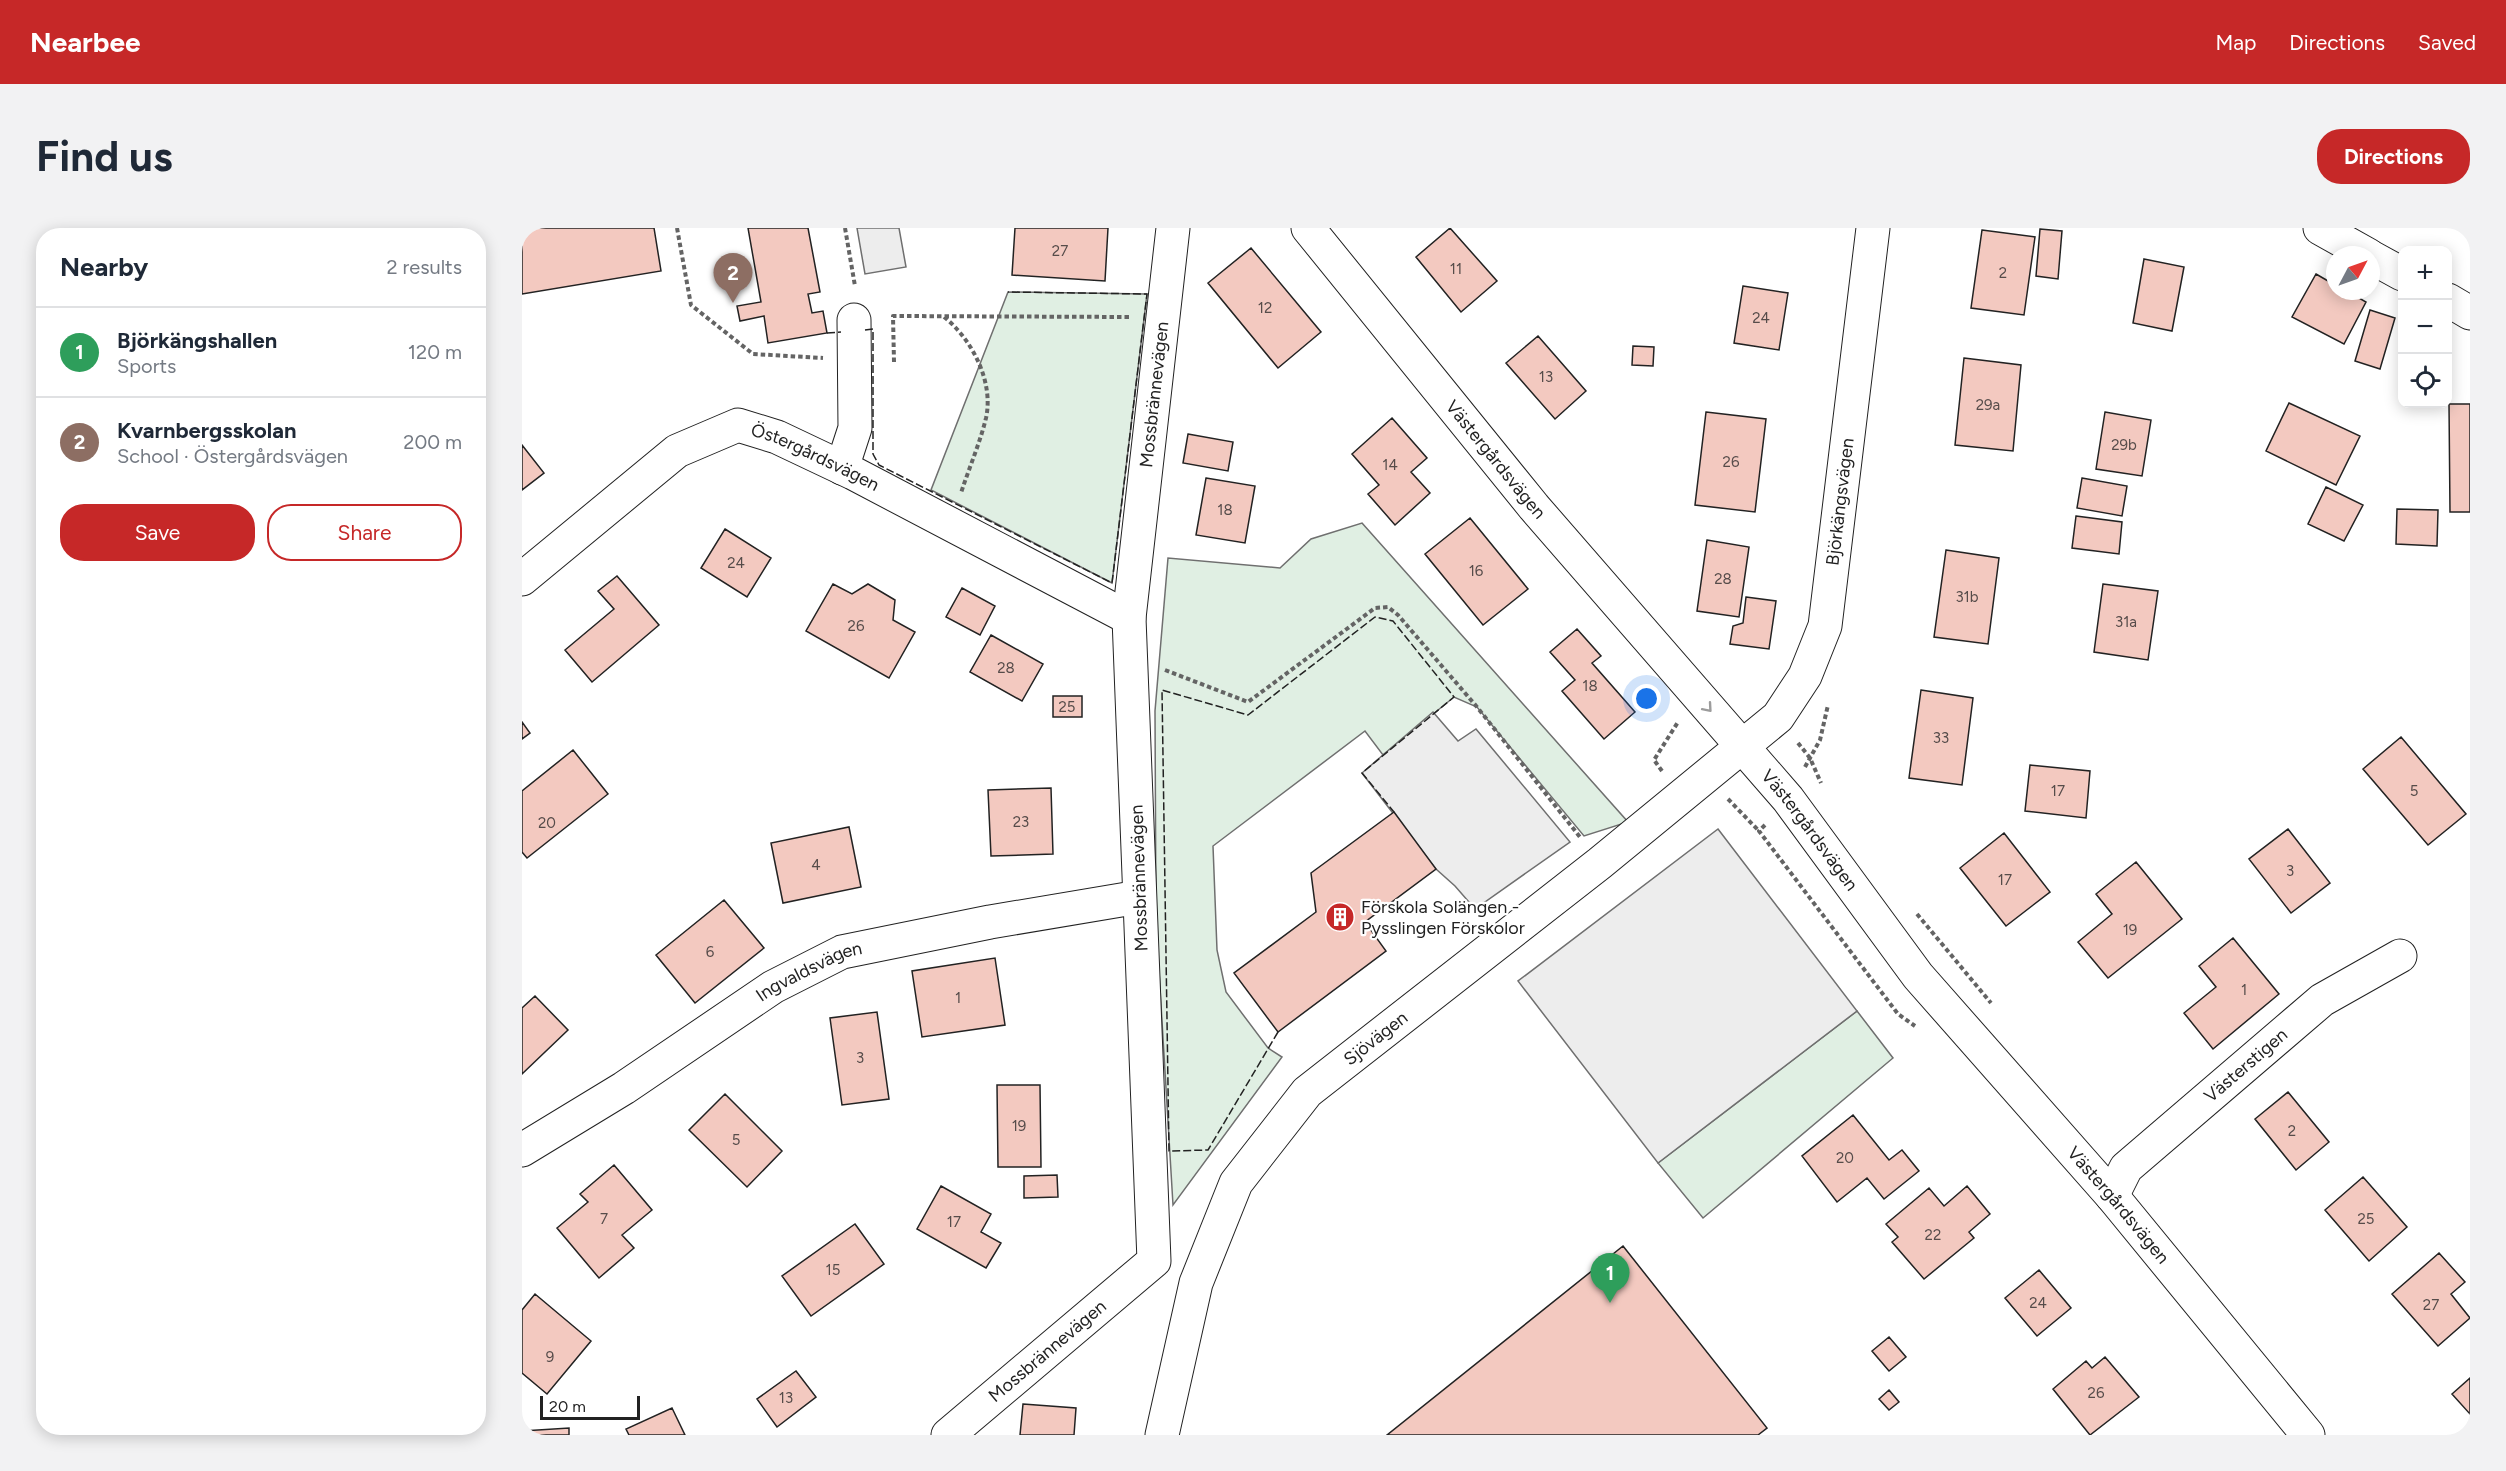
<!DOCTYPE html>
<html lang="en">
<head>
<meta charset="utf-8">
<style>
	:root { --surface:#fff; --page:#f2f2f3; --text:#1f2937; --muted:#747a83; --line:#e0e1e3; --accent:#c62828 }
	body { margin:0; font-family:Figtree,sans-serif; background:var(--page); color:var(--text) }
	.controls { position:absolute; right:18px; top:18px; display:grid; overflow:hidden; border-radius:12px; box-shadow:0 3px 15px #0003 }
	.controls button { width:54px; height:54px; display:grid; place-items:center; padding:0; border:0; border-bottom:2px solid var(--line); background:var(--surface); color:var(--text); font:30px sans-serif }
	.compass { position:absolute; left:1804px; top:18px; width:54px; height:54px; border-radius:50%; background:var(--surface); box-shadow:0 3px 15px #0003; rotate:49deg }
	.scale { position:absolute; left:18px; bottom:15px; width:100px; box-sizing:border-box; padding-left:6px; border:3px solid #222; border-top:0; font-size:16px; line-height:21px; white-space:nowrap; color:#222; -webkit-text-stroke:4px #fff; paint-order:stroke }
	.you { position:absolute; left:1125px; top:471px; width:21px; height:21px; margin:-15px; border:4px solid #fff; border-radius:50%; background:#1a73e8; box-shadow:0 0 0 9px #1a73e833 }
	.badge { display:grid; place-items:center; width:39px; height:39px; border-radius:50%; background:var(--accent); color:#fff; font-size:20px; font-weight:700 }
	.pin { position:absolute; translate:-50% -50px; filter:drop-shadow(0 2px 3px #0008) }
	.pin::after { content:''; position:absolute; top:32px; width:21px; height:18px; background:inherit; clip-path:polygon(0 0,100% 0,50% 100%) }
	.list { margin:0; padding:0; list-style:none }
	h2 { display:flex; justify-content:space-between; align-items:center; height:78px; margin:0; padding:0 24px; font-size:26px }
	h2 small { font-size:20px; font-weight:400; color:var(--muted) }
	.list li { display:grid; grid-template-columns:39px 1fr auto; gap:18px; align-items:center; box-sizing:border-box; height:90px; padding:0 24px; border-top:2px solid var(--line) }
	.list b { display:block; font-size:22px; white-space:nowrap }
	.list p { margin:0; font-size:20px; white-space:nowrap; color:var(--muted) }
	.list em { font-size:20px; font-style:normal; color:var(--muted) }
	.actions { display:flex; gap:12px; padding:18px 24px }
	.actions a { flex:1; padding:14px 0; border:2px solid var(--accent); border-radius:24px; text-align:center; font-size:21px; color:var(--accent) }
	.actions .main { background:var(--accent); color:#fff }
	.icon { flex:none; width:33px; height:33px; fill:none; stroke:currentColor; stroke-width:2; stroke-linecap:round; stroke-linejoin:round }
	.map { position:relative; flex:none; width:1948px; height:1207px; overflow:hidden; border-radius:24px }
	header { display:flex; align-items:center; gap:36px; box-sizing:border-box; height:84px; padding:0 30px; background:var(--accent); color:#fff }
	header strong { font-size:28px }
	nav { display:flex; gap:33px; margin-inline-start:auto; font-size:21px }
	.intro { display:flex; align-items:center; justify-content:space-between; box-sizing:border-box; height:144px; padding:0 36px }
	h1 { margin:0; font-size:42px }
	.button { padding:15px 27px; border-radius:24px; background:var(--accent); color:#fff; font-size:21px; font-weight:700 }
	main { display:flex; gap:36px; padding:0 36px }
	aside { flex:1; background:var(--surface); border-radius:24px; box-shadow:0 3px 15px #0003 }
	.map>svg:first-child { display:block }
	.green { fill:#e0efe3; stroke:#6f6f6f; stroke-width:1.5 }
	.parking { fill:#ededed; stroke:#6f6f6f; stroke-width:1.5 }
	.building { fill:#f3c9c0; stroke:#222; stroke-width:1.5 }
	.lines { fill:none; stroke-linecap:round; stroke-linejoin:round }
	.minor-casing { stroke:#222; stroke-width:35 }
	.path { stroke:#646464; stroke-width:4; stroke-dasharray:4.5 3; stroke-linecap:butt }
	.minor { stroke:#fff; stroke-width:33 }
	.fence { stroke:#222; stroke-width:1.5; stroke-dasharray:8 3; stroke-linecap:butt }
	.oneway { stroke:#9c9c9c }
	.labels { text-anchor:middle; dominant-baseline:central; stroke-width:4.5; stroke-linejoin:round; paint-order:stroke }
	.number-label { font-size:15px; fill:#564c4a }
	.street-label { font-size:18px; fill:#222; stroke:#fff }
	.poi-label { font-size:18px; fill:#222; stroke:#fff; text-anchor:start }
</style>
</head>
<body>
<header>
<strong>Nearbee</strong>
<nav><a>Map</a><a>Directions</a><a>Saved</a></nav>
</header>
<div class="intro"><h1>Find us</h1><a class="button">Directions</a></div>
<main>
<aside>
<h2>Nearby<small>2 results</small></h2>
<ul class="list">
<li><span class="badge" style="background:#2e9e5b">1</span><div><b>Björkängshallen</b><p>Sports</p></div><em>120 m</em></li>
<li><span class="badge" style="background:#8d6e63">2</span><div><b>Kvarnbergsskolan</b><p>School · Östergårdsvägen</p></div><em>200 m</em></li>
</ul>
<div class="actions"><a class="main">Save</a><a>Share</a></div>
</aside>
<div class="map">
<svg width="1948" height="1207" viewBox="0 0 1948 1207">
	<rect width="100%" height="100%" fill="#fff"/>
	<path class="green" d="M486,64l139,2 -35,289 -181,-93z
		M840,295l266,299 -44,14 -107,-129 -23,-10 -71,58 -18,-24 -152,115 4,104 9,42 42,56 14,9 -109,148 -17,-284 -1,-210 13,-153 112,10 31,-29z
		M1335,783l36,47 -190,160 -45,-55z"/>
	<path class="parking" d="M335,0h42l7,39 -41,7z
		M911,484l25,29 18,-12 94,113 -95,67 -20,-23 -19,-17 -74,-96z
		M1196,601l139,182 -199,152 -140,-182z"/>
	<path class="building" d="M0,0h132l7,43 -139,23z
		M226,0h60l12,64 -12,2 4,19 11,-2 4,22 -59,10 -4,-27 -24,5 -3,-15 24,-4z
		M493,0h93l-3,53 -93,-6z
		M928,0l47,53 -36,31 -45,-55z
		M1518,1l22,2 -4,48 -22,-3z
		M1460,2l53,7 -11,78 -53,-7z
		M729,20l70,84 -43,36 -70,-85z
		M1622,31l40,8 -12,64 -39,-8z
		M1794,46l19,11v6h12l19,11 -22,42 -52,-27z
		M1221,58l45,7 -9,57 -45,-7z
		M1848,82l25,8 -15,51 -25,-8z
		M1016,108l48,55 -31,28 -49,-56z
		M1111,118l21,1 -1,19 -21,-1z
		M1442,130l57,7 -8,86 -58,-6z
		M1767,175l71,33 -24,49 -70,-34z
		M1927,176h21v108h-20z
		M1184,184l60,7 -11,93 -60,-7z
		M1583,184l46,8 -9,56 -46,-7z
		M870,190l35,40 -16,14 19,21 -35,32 -27,-31 11,-9 -27,-31z
		M666,206l45,8 -5,29 -45,-8z
		M0,217l22,28 -22,17z
		M684,250l49,8 -10,57 -49,-8z
		M1560,250l45,8 -5,30 -45,-8z
		M1804,259l37,18 -19,36 -36,-17z
		M1875,281l41,1 -1,36 -41,-2z
		M1554,288l46,6 -3,32 -47,-6z
		M948,290l58,71 -45,36 -58,-71z
		M203,301l46,29 -24,39 -46,-29z
		M1185,312l42,7 -10,70 -42,-6z
		M1424,322l53,8 -11,86 -54,-7z
		M95,348l42,49 -67,57 -27,-32 49,-41 -16,-18z
		M311,356l19,10 16,-10 27,16 -2,20 22,12 -26,46 -83,-47z
		M1581,356l55,7 -10,69 -54,-8z
		M440,360l33,18 -15,29 -34,-18z
		M1224,369l30,4 -7,48 -39,-5 3,-18 10,-3z
		M1055,401l24,27 -9,7 43,49 -31,27 -42,-48 13,-11 -25,-28z
		M469,407l52,29 -21,37 -52,-29z
		M1399,462l52,8 -11,87 -53,-7z
		M531,468h29v21h-29z
		M0,494l8,11 -8,6z
		M1879,509l65,77 -38,31 -65,-76z
		M51,522l35,44 -81,64 -5,-6v-61z
		M1508,537l60,6 -4,47 -61,-7z
		M529,560l2,66 -62,2 -3,-66z
		M872,584l42,57 -71,53 21,29 -108,81 -44,-59 82,-61 -5,-39z
		M327,599l12,60 -78,16 -12,-60z
		M1766,601l42,54 -39,30 -42,-54z
		M1482,605l46,59 -44,34 -46,-58z
		M1614,634l46,57 -74,59 -30,-36 34,-28 -16,-20z
		M202,672l40,48 -69,55 -39,-48z
		M1711,710l46,56 -66,55 -29,-36 32,-26 -17,-21z
		M473,730l10,67 -83,12 -10,-66z
		M13,768l33,34 -46,44v-66z
		M355,784l12,87 -47,6 -12,-87z
		M475,857h43l1,82h-43z
		M1766,864l41,50 -33,28 -41,-51z
		M203,866l57,57 -35,36 -58,-57z
		M1331,887l36,45 13,-10 17,21 -35,28 -17,-21 -30,24 -35,-46z
		M92,937l38,45 -30,25 12,13 -35,30 -42,-50 31,-26 -8,-8z
		M535,947l1,22 -34,1v-22z
		M1841,949l44,50 -38,34 -44,-51z
		M419,958l50,28 -10,18 20,11 -15,25 -69,-39z
		M1445,958l23,28 -21,18 5,6 -50,41 -32,-37 6,-5 -12,-13 43,-36 15,18z
		M333,996l29,40 -73,52 -29,-40z
		M1101,1018l144,182 -9,7h-371z
		M1917,1025l26,29 -14,12 19,24 -32,28 -46,-52z
		M1517,1042l32,38 -34,28 -32,-38z
		M13,1066l56,47 -44,53 -25,-21v-63z
		M1367,1109l17,20 -17,14 -17,-20z
		M1583,1129l34,40 -49,38 -37,-46 33,-28 6,7z
		M274,1143l20,26 -39,30 -20,-28z
		M1948,1150v36l-18,-20z
		M1367,1162l10,12 -10,8 -10,-11z
		M501,1176l53,4 -2,27h-54z
		M150,1180l13,27h-56l-3,-6z
		M47,1200v7h-47v-4z"/>
	<g class="lines">
		<g class="minor-casing">
			<g id="minor">
				<path id="s1" d="M786,0l226,279 254,292 130,177 194,220 196,239"/>
				<path d="M1798,0l48,27"/>
				<path d="M1849,29l31,17"/>
				<path d="M1926,72l22,13"/>
				<path d="M320,240l13,-40 -1,-108"/>
				<path id="s2" d="M0,351l155,-128 61,-26 39,12 76,36 276,145"/>
				<path id="s3" d="M0,922l102,-62 149,-101 69,-35 148,-30 149,-25"/>
				<path id="s4" d="M1590,968l14,-28 196,-168 78,-44"/>
				<path id="s5" d="M426,1207l206,-174 -25,-643 44,-390"/>
				<path id="s6" d="M640,1207l34,-152 40,-100 71,-91 293,-229 178,-146 27,-41 20,-50 48,-398"/>
			</g>
		</g>
		<path class="path" d="M155,0l14,77 62,49 70,4
			M323,0l10,58
			M422,89c28,22 50,65 42,101 -6,25 -17,50 -25,75
			M372,134l-1,-46 236,1
			M643,442l83,32 127,-94 13,-1 10,8 79,92 103,130
			M1276,515l12,15 11,25
			M1283,539l15,-27 8,-35
			M1140,543l-8,-11 24,-38
			M1206,571l31,32
			M1243,597l-6,6 139,183 17,12
			M1395,686l74,89"/>
		<use href="#minor" class="minor"/>
		<path class="fence" d="M343,102l8,-1v125l6,11 233,118 35,-289 -139,-2
			M305,105l14,-1
			M756,804l-70,118 -39,1 -7,-461 86,25 127,-98 18,4 61,76 -92,76 32,39"/>
	</g>
	<defs><path id="oneway-chevron" d="M-2-3.5L2.5 0L-2 3.5" fill="none" stroke-width="1.6" stroke-linecap="round" stroke-linejoin="round" transform="scale(1.5)"/></defs>
	<use class="oneway" href="#oneway-chevron" transform="translate(1186 480) rotate(49)"/>
	<defs>
		<g id="building-disc" transform="scale(1.5)"><circle r="9.5" fill="#c62828" stroke="#fff"/><path d="M-4-6H4V6H1V3H-1V6H-4ZM-2.5-4.3h1.7v1.8h-1.7ZM.8-4.3h1.7v1.8H.8ZM-2.5-1h1.7V.8h-1.7ZM.8-1h1.7V.8H.8Z" fill="#fff"/></g>
	</defs>
	<g fill-rule="evenodd">
		<use href="#building-disc" x="818" y="689"/>
	</g>
	<g class="labels">
		<g class="number-label">
			<text x="538" y="23">27</text>
			<text x="934" y="41">11</text>
			<text x="1481" y="45">2</text>
			<text x="743" y="80">12</text>
			<text x="1239" y="90">24</text>
			<text x="1024" y="149">13</text>
			<text x="1466" y="177">29a</text>
			<text x="1602" y="217">29b</text>
			<text x="1209" y="234">26</text>
			<text x="868" y="237">14</text>
			<text x="703" y="282">18</text>
			<text x="214" y="335">24</text>
			<text x="954" y="343">16</text>
			<text x="1201" y="351">28</text>
			<text x="1445" y="369">31b</text>
			<text x="1604" y="394">31a</text>
			<text x="334" y="398">26</text>
			<text x="484" y="440">28</text>
			<text x="1068" y="458">18</text>
			<text x="545" y="479">25</text>
			<text x="1419" y="510">33</text>
			<text x="1536" y="563">17</text>
			<text x="1892" y="563">5</text>
			<text x="499" y="594">23</text>
			<text x="25" y="595">20</text>
			<text x="294" y="637">4</text>
			<text x="1768" y="643">3</text>
			<text x="1483" y="652">17</text>
			<text x="1608" y="702">19</text>
			<text x="188" y="724">6</text>
			<text x="1722" y="762">1</text>
			<text x="436" y="770">1</text>
			<text x="338" y="830">3</text>
			<text x="497" y="898">19</text>
			<text x="1770" y="903">2</text>
			<text x="214" y="912">5</text>
			<text x="1323" y="930">20</text>
			<text x="82" y="991">7</text>
			<text x="1844" y="991">25</text>
			<text x="432" y="994">17</text>
			<text x="1411" y="1007">22</text>
			<text x="311" y="1042">15</text>
			<text x="1516" y="1075">24</text>
			<text x="1909" y="1077">27</text>
			<text x="28" y="1129">9</text>
			<text x="1574" y="1165">26</text>
			<text x="264" y="1170">13</text>
		</g>
		<g class="street-label">
			<text stroke="none"><textPath href="#s5" startOffset="1138">Mossbrännevägen</textPath></text>
			<text stroke="none"><textPath href="#s2" startOffset="351">Östergårdsvägen</textPath></text>
			<text stroke="none"><textPath href="#s1" startOffset="298">Västergårdsvägen</textPath></text>
			<text stroke="none"><textPath href="#s6" startOffset="1209">Björkängsvägen</textPath></text>
			<text stroke="none"><textPath href="#s1" startOffset="784">Västergårdsvägen</textPath></text>
			<text transform="translate(617 650) rotate(-92)">Mossbrännevägen</text>
			<text stroke="none"><textPath href="#s3" startOffset="339">Ingvaldsvägen</textPath></text>
			<text stroke="none"><textPath href="#s6" startOffset="466">Sjövägen</textPath></text>
			<text stroke="none"><textPath href="#s4" startOffset="189">Västerstigen</textPath></text>
			<text stroke="none"><textPath href="#s1" startOffset="1270">Västergårdsvägen</textPath></text>
			<text stroke="none"><textPath href="#s5" startOffset="130">Mossbrännevägen</textPath></text>
		</g>
		<g class="poi-label">
			<text x="839" y="679">Förskola Solängen -<tspan x="839" dy="21">Pysslingen Förskolor</tspan></text>
		</g>
	</g>
</svg>
<div class="controls">
<button>+</button>
<button>−</button>
<button><svg class="icon" aria-label="locate" viewBox="0 0 24 24"><circle cx="12" cy="12" r="6"/><path d="M12 2v4M12 18v4M2 12h4M18 12h4"/></svg></button>
</div>
<svg class="compass" viewBox="-18 -18 36 36"><path d="M0-13l5 13h-10z" fill="#e53935"/><path d="M0 13l5-13h-10z" fill="#747a83"/></svg>
<div class="scale">20 m</div>
<div class="you"></div>
<div class="pin badge" style="left:1088px;top:1075px;background:#2e9e5b">1</div>
<div class="pin badge" style="left:211px;top:75px;background:#8d6e63">2</div>
</div>
</main>
</body>
</html>
